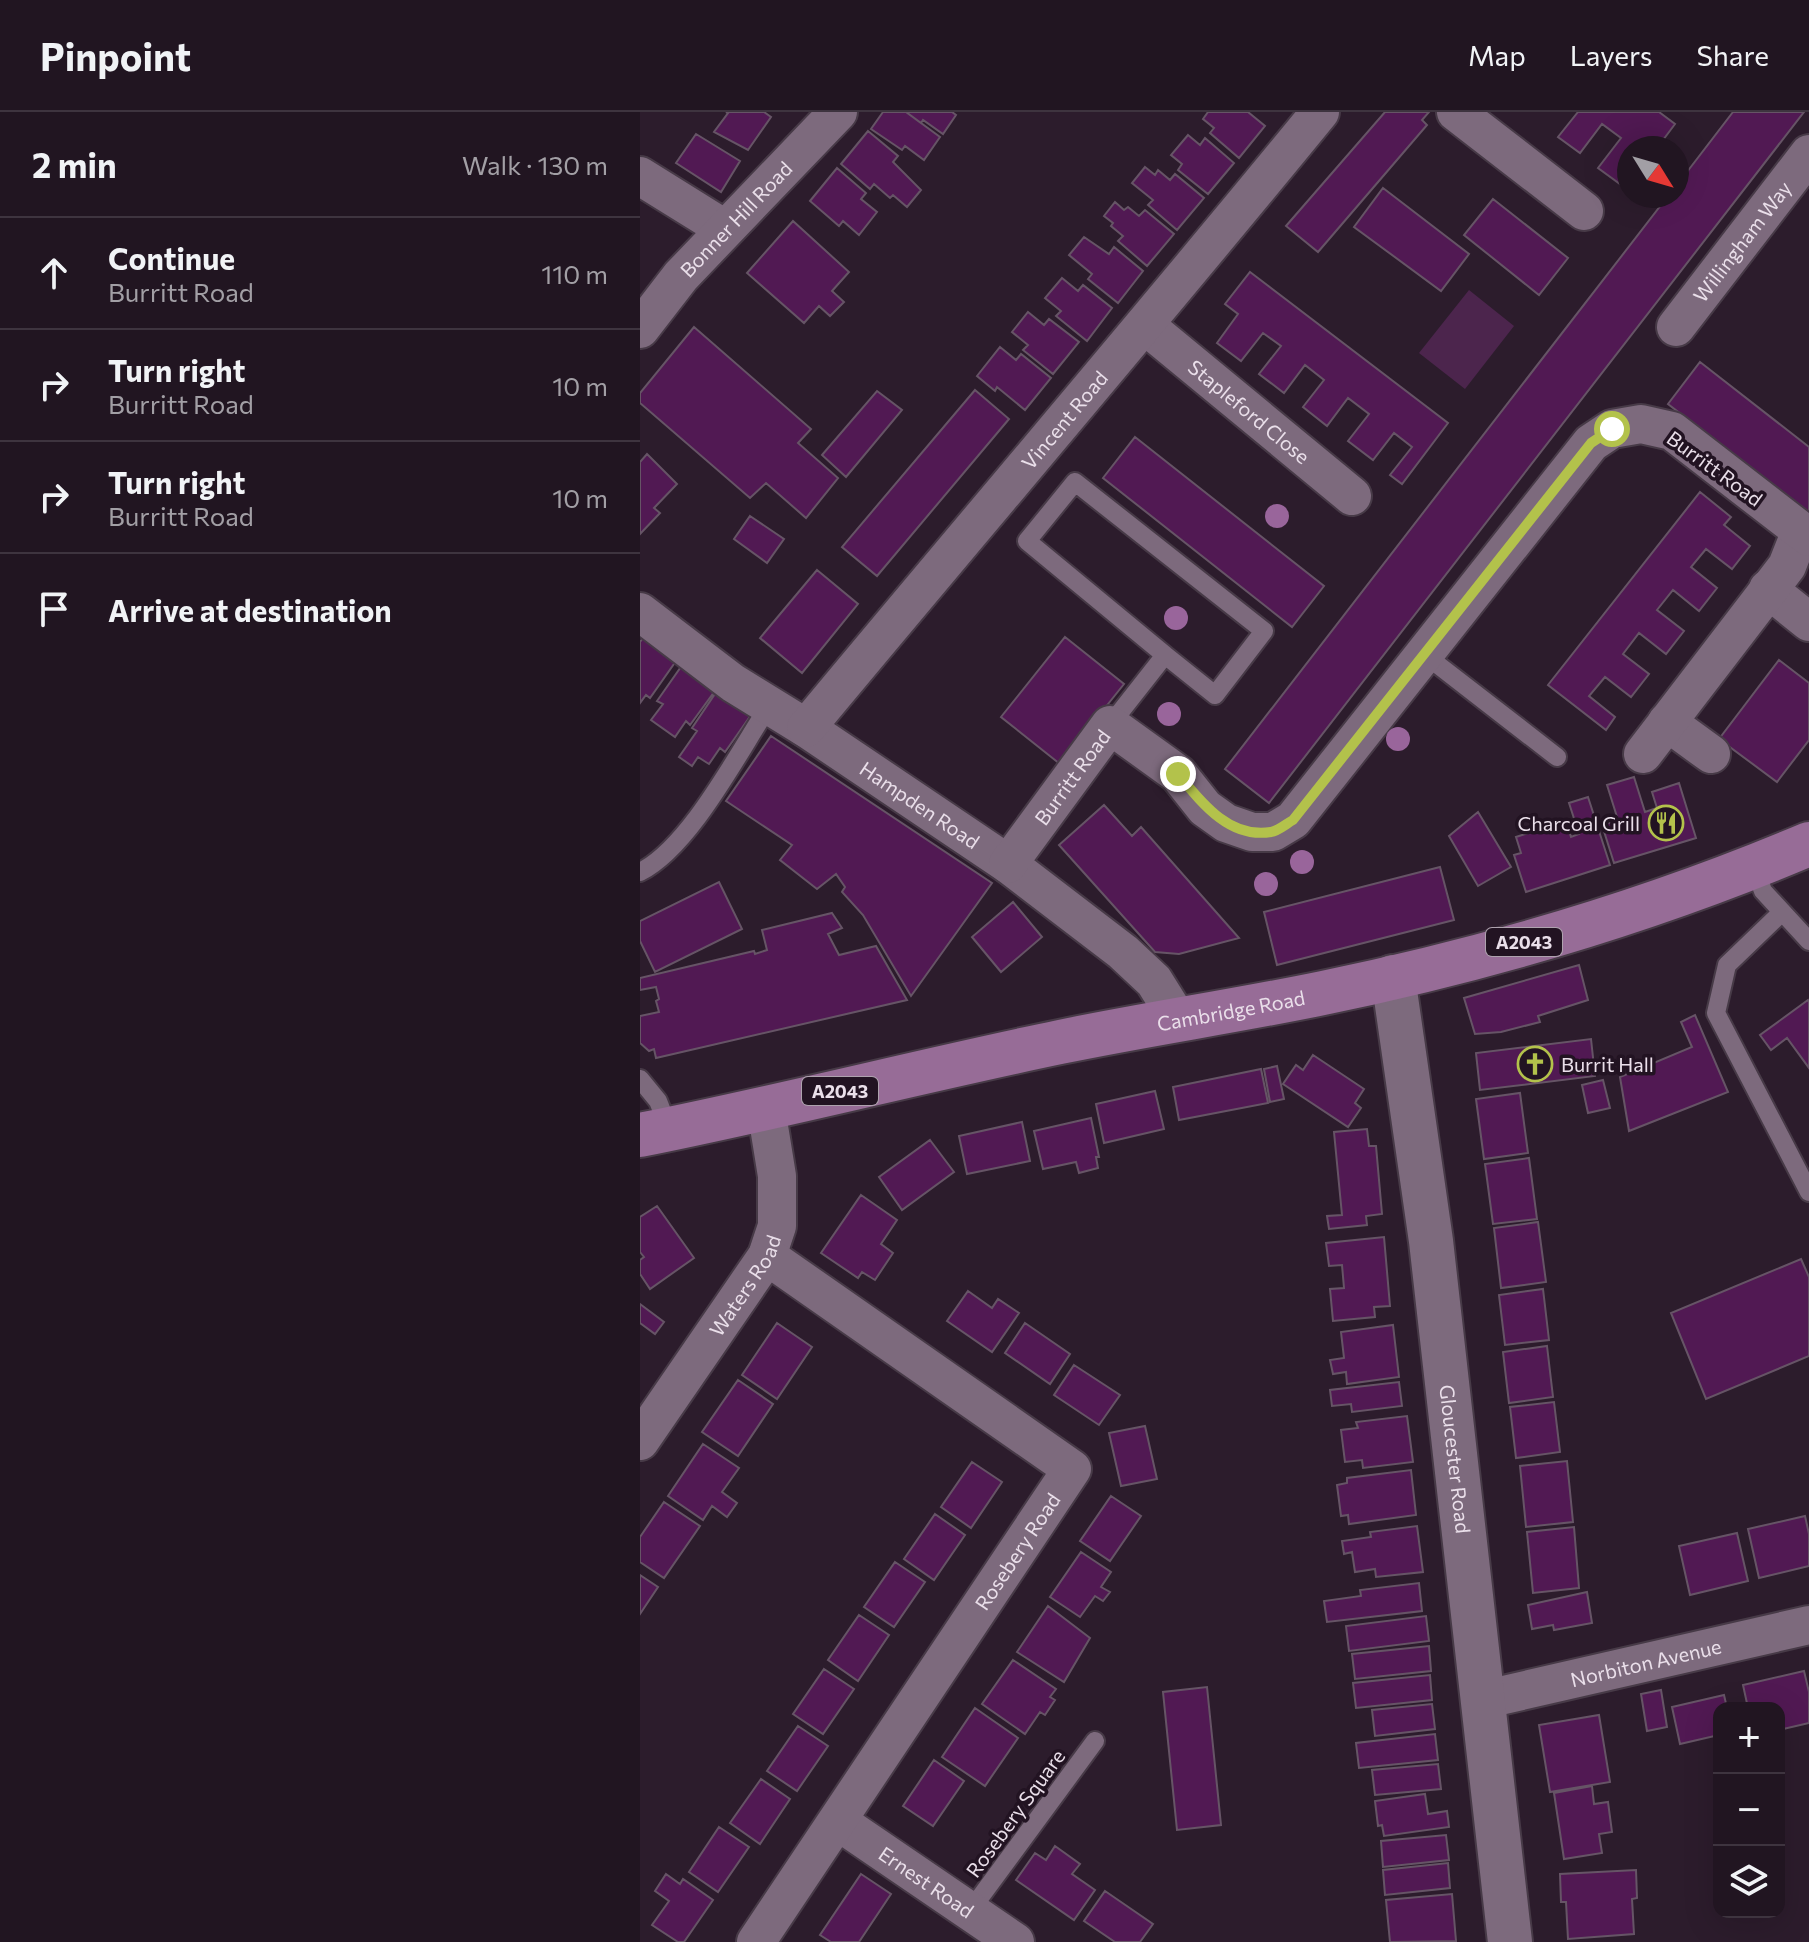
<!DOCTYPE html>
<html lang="en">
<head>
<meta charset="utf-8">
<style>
	:root { --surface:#211521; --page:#291e2a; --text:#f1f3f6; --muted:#a29fa5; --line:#3e343f }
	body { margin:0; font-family:Commissioner,sans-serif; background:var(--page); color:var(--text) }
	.controls { position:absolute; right:24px; bottom:24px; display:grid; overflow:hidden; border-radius:16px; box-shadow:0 8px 32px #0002 }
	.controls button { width:72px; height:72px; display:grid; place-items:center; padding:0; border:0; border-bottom:2px solid var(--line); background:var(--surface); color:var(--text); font:40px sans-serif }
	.compass { position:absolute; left:977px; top:24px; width:72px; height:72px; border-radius:50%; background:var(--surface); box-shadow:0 8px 32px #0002; rotate:127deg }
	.stop { position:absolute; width:24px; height:24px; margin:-18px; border:6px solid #b3c24b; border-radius:50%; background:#fff }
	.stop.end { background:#b3c24b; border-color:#fff; box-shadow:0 2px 8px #0008 }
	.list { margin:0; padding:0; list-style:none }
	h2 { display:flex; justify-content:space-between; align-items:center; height:104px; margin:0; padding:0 32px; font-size:34px }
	h2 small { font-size:26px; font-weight:400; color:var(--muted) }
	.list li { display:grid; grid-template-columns:52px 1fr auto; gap:24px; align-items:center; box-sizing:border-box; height:112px; padding:0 32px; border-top:2px solid var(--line) }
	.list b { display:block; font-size:30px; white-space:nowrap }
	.list p { margin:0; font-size:26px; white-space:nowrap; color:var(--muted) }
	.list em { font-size:26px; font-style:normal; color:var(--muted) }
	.icon { flex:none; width:44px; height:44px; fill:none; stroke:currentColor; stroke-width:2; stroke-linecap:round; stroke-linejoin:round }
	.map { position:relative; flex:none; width:1169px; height:1830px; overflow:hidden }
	header { display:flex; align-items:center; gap:48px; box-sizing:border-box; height:112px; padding:0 40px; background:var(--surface); border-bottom:2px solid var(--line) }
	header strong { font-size:38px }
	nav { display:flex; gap:44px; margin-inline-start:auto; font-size:28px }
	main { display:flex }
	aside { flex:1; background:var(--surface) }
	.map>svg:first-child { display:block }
	.green { fill:#4c254d }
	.building { fill:#511953; stroke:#665466; stroke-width:2 }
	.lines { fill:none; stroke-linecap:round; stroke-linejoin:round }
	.lane-casing { stroke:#473a47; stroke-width:22 }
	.street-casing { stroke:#473a47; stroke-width:42 }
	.secondary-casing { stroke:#473a47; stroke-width:48 }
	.primary-casing { stroke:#473a47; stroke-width:48 }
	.lane { stroke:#7d6a7d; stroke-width:18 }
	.street { stroke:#7d6a7d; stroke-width:38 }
	.secondary { stroke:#7d6a7d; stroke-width:44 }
	.primary { stroke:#976c97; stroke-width:44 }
	.tree { fill:#99659b }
	.route { stroke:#b3c24b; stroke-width:10 }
	.labels { text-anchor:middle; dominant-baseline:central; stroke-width:7; stroke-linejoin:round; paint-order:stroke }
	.shield { fill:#221322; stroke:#aea2ae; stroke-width:2 }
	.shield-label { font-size:18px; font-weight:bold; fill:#eadfea }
	.street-label { font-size:20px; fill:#eadfea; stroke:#221322 }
	.poi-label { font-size:20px; fill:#eadfea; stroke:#221322; text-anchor:end }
</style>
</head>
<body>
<header>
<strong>Pinpoint</strong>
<nav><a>Map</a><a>Layers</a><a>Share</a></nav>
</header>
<main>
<aside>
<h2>2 min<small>Walk · 130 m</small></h2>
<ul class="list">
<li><svg class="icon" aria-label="ahead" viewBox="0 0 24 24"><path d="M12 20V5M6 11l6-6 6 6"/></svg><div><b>Continue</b><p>Burritt Road</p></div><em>110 m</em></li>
<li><svg class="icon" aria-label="right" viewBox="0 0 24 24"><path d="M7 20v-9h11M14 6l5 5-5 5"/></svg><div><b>Turn right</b><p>Burritt Road</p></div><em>10 m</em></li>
<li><svg class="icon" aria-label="right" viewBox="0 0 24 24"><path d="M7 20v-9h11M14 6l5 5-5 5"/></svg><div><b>Turn right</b><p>Burritt Road</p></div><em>10 m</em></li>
<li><svg class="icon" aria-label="arrive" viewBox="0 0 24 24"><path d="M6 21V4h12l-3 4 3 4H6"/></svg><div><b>Arrive at destination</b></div></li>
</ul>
</aside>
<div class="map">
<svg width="1169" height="1830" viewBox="0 0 1169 1830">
	<rect width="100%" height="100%" fill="#2c1c2c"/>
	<path class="green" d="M829,178l45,36 -49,63 -46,-36z"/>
	<path class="building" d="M86,0h38l7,5 -23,33 -34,-18 14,-19z
		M243,0h23l34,25 -16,23 -19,-14 -3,4 -31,-21z
		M266,0h46l4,3 -13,19 -20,-14 -2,3z
		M568,0h40l17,14 -26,32 -29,-25 4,-5 -11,-9z
		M745,0h44l-7,8 5,5 -109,127 -32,-26z
		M938,0h81l16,12 -18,24h-28v24l-9,12 -22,-16 23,-30 -19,-14 -22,29 -22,-16z
		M1093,0h71l-535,691 -44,-34 443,-573h9v-11z
		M228,19l30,25 -5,6 28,28 -14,17 -14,-12 -3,3 -16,-14 -4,5 -29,-25z
		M56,22l44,27 -19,31 -45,-29z
		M548,23l12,10 5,-7 29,25 -26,31 -30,-24 4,-6 -11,-9z
		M505,55l10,8 3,-5 12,10 5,-6 29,24 -27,32 -29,-25 5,-5 -21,-17z
		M197,56l29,25 -5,6 16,13 -18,23 -16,-14 -4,5 -29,-25z
		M743,76l86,66 -28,37 -87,-64z
		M853,87l75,59 -29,37 -75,-60z
		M475,90l9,8 4,-3 11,9 6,-6 29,24 -27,32 -29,-25 5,-5 -12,-10 2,-3 -9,-7z
		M153,109l56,51 -17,19 12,11 -14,14 -11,-10 -15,17 -57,-50z
		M444,125l25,17 5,-7 29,24 -25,32 -30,-24 4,-5 -23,-19z
		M610,160l198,151 -46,61 -12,-9 22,-28 -18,-14 -21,27 -25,-19 21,-27 -21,-16 -21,28 -24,-19 21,-27 -19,-15 -21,28 -25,-19 22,-28 -18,-13 -22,28 -24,-18 21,-29 -13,-10z
		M422,166l16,13 5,-6 29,23 -25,33 -31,-25 5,-5 -16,-13z
		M388,200l16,13 5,-6 30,23 -26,32 -30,-24 5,-5 -16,-13z
		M54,215l117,102 -13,14 40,35 -32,40 -40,-35 -16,15 -110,-95v-10z
		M360,235l16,13 5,-6 30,24 -26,32 -28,-23 -2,4 -18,-15z
		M1060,250l109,85v66l-141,-109z
		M335,278l34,29 -132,157 -35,-29z
		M237,279l25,19 -56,67 -24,-22z
		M495,325l189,149 -32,41 -189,-149z
		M7,342l30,30 -23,24 6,5 -20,21v-72z
		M1060,380l31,25 -7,8 26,21 -18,23 -26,-20 -15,18 26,21 -18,23 -26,-21 -16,20 27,21 -18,23 -27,-21 -16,21 26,20 -18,23 -26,-20 -16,19 26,21 -9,13 -58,-45z
		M110,404l34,23 -17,24 -33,-24z
		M177,458l41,34 -56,69 -42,-35z
		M425,525l59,47 -64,80 -59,-47z
		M3,526l33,23 -26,37 -4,-3 -6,8v-61z
		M1139,548l30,23v57l-32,42 -58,-43z
		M43,552l34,24 -27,37 -4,-4 -11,16 -24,-17 12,-16 -6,-3z
		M77,579l34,24 -26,37 -5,-4 -11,16 -11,-7 -6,9 -13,-9 18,-26 -5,-3z
		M131,624l221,147 -81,113 -48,-81 -21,-23 3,-5 -9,-13 -19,15 -37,-29 12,-15 -66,-44z
		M994,665l11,35 12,-4 -5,-16 27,-9 17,55 -82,25 -12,-38 16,-5 -11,-35z
		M948,685l22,68 -84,27 -12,-37 7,-2 -5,-16 50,-16 5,16 8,-3 -10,-31z
		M464,693l28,31 9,-9 98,111 -60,16 -24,-2 -96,-107z
		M838,700l33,55 -33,19 -29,-50z
		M800,755l14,53 -177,45 -13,-53z
		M79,770l23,47 -87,43 -15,-31v-20z
		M373,790l29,35 -41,35 -29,-35z
		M192,801l10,15 -14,6 11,21 37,-9 31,54 -251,58 -2,-9 -5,2 -9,-8v-27l19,-4 -3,-11 3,-2 -3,-12 -16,3v-12l114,-27 1,3 12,-4 -5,-20z
		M939,853l9,35 -50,16 2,6 -39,10 -26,2 -11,-36z
		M1168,888l1,2v66l-22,-30 -16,12 -11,-15z
		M1055,903l33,77 -99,39 -9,-54 72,-30 -11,-25z
		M951,927l4,37 -115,14 -4,-37z
		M673,943l51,34 -9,14 6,5 -13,19 -65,-43 13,-19 7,5z
		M637,954l7,33 -14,3 -6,-33z
		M621,957l7,34 -89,17 -6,-33z
		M963,968l7,28 -22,5 -6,-28z
		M515,979l9,38 -60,14 -8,-39z
		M880,981l8,60 -44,6 -8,-60z
		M451,1006l8,39h-3l2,11 -19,5 -3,-11 -33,7 -9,-38z
		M382,1010l8,39 -63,13 -8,-38z
		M727,1017l2,17h7l6,68 -16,2 1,9 -38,4 -2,-13 15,-1 -8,-83z
		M290,1028l24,32 -52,38 -23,-33z
		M889,1046l8,61 -44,5 -8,-60z
		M221,1083l36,25 -16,24 12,9 -18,27 -13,-8 -4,6 -37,-25z
		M17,1094l37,52 -44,31 -10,-15v-14l4,-3 -4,-5v-35z
		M898,1110l8,60 -45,6 -7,-60z
		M744,1125l6,69 -16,1 1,10 -42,4 -3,-32 14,-1 -2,-23 -13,1 -3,-23z
		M1161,1147l8,18v79l-103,43 -35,-86z
		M903,1177l6,51 -44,5 -6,-50z
		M328,1179l24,17 6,-9 21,14 -27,39 -45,-31z
		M0,1192l24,18 -9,12 -15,-11z
		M137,1211l35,24 -35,52 -35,-24z
		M385,1211l45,31 -20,30 -45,-31z
		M753,1213l6,52 -52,7 -1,-12 -13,2 -3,-14 14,-2 -3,-26z
		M907,1234l6,51 -44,6 -6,-51z
		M434,1253l46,30 -21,30 -45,-30z
		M98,1268l35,24 -35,52 -36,-24z
		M759,1270l3,24 -50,6 -1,-8 -19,2 -2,-16z
		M914,1290l6,50 -44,6 -6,-51z
		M767,1304l6,46 -50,6 -1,-8 -17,2 -4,-32 17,-2 -2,-6z
		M505,1314l12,53 -36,7 -12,-53z
		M63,1332l36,24 -17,24 15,11 -10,14 -15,-11 -9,14 -35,-24z
		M927,1349l6,61 -47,5 -6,-61z
		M332,1350l30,20 -31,46 -30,-21z
		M771,1358l5,45 -67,9 -1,-9 -7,1 -4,-31 10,-2v-5z
		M471,1384l30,20 -31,45 -30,-20z
		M24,1390l36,24 -36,52 -24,-16v-25z
		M295,1402l30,21 -31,45 -30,-21z
		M1165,1404l4,18v32l-50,12 -11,-49z
		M777,1414l6,46 -47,5 -1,-8 -20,3 -3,-20 -8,2 -2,-13 29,-4 -1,-5z
		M934,1415l5,61 -46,5 -6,-61z
		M1097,1421l11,48 -58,14 -11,-49z
		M441,1440l30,20 -10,15 9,5 -7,9 -8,-5 -15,21 -30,-20z
		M255,1450l30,20 -31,45 -30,-20z
		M0,1463l18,12 -18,27z
		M779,1471l3,28 -95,11 -3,-21 37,-5 -1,-6z
		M947,1480l5,31 -38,7 -1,-5 -21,4 -4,-24z
		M408,1494l42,32 -26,44 -47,-30z
		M219,1503l30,20 -31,46 -30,-21z
		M786,1504l3,25 -80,10 -3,-25z
		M789,1534l2,25 -76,8 -3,-25z
		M373,1548l43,29 -6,8 5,3 -10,15 -5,-3 -15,22 -43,-30z
		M184,1557l30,20 -31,45 -30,-20z
		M1164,1559l5,21v31l-30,7v-22h-31l-5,-23z
		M790,1563l2,25 -76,8 -3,-25z
		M567,1575l14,138 -44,5 -14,-138z
		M1021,1578l6,37 -20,4 -6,-37z
		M1084,1583l3,13h-8v27l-39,9 -8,-37z
		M792,1592l3,25 -60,7 -3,-26z
		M335,1596l43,30 -33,48 -43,-29z
		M959,1603l11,67 -60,10 -11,-67z
		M158,1614l30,20 -31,45 -30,-20z
		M795,1622l3,26 -79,8 -3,-25z
		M294,1648l30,21 -31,45 -30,-20z
		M798,1652l3,25 -66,6 -3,-25z
		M121,1667l29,20 -30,45 -30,-21z
		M952,1674l2,18 14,-2 4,30 -13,2 3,19 -38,6 -10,-66z
		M785,1682l3,20 19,-3 2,16 -65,9 -2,-11 -4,1 -3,-25z
		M79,1715l30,20 -31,45 -29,-20z
		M806,1723l3,25 -66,7 -2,-26z
		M415,1734l25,18 -8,10 23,16 -21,30 -58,-40 19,-27 11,7z
		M808,1751l2,25 -65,7 -2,-25z
		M996,1758l1,28 -5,1 2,35 -66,5 -2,-37h-5l-1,-28z
		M26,1762l14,10 3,-5 30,21 -29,42h-6l-26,-17 17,-24 -14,-10z
		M221,1762l30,20 -32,48h-28l-11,-7z
		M465,1779l48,33 -13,18h-25l-31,-21z
		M812,1782l4,47 -66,1 -4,-42z"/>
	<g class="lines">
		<g class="lane-casing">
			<path id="lane" d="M784,542l133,103
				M470,613l55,-70 -138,-114 48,-59 189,149 -49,64 -50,-40
				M1114,755l9,24 46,50
				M0,760c50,-25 98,-119 129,-166
				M1141,801l-54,52 -11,48 93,179
				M0,967l18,22 11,28
				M330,1799l125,-170"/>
		</g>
		<g class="street-casing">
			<g id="street">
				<path d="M816,0l128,99"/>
				<path d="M0,64l85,53"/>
				<path id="s1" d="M506,214l206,170"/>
				<path id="s2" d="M1036,215l133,-173"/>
				<path id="s3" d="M0,217l41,-53 157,-164"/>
				<path d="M1128,477l41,33"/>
				<path id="s4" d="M0,500l93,71 73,45 202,136 115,88 31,29 25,40"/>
				<path d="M1027,610l44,32"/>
				<path id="s5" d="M166,616c171,-206 345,-409 514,-616"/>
				<path d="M1003,642l144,-188 13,-33"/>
				<path id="s6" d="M368,752l102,-139 68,49 27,34 21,15 26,9h21l20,-12 298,-377 21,-14 29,-5 31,7 137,106"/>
				<path id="s7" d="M0,1329l127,-185 10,-30v-50l-11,-68"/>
				<path id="s8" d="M842,1588l327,-75"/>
				<path id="s9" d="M199,1710l176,120"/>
				<path id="s10" d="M116,1830l316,-473 -305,-213"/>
			</g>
		</g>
		<g class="secondary-casing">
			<g id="secondary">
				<path id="s11" d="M753,865l38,264 79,701"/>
			</g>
		</g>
		<g class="primary-casing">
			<g id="primary">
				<path id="s12" d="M0,1023c141,-28 280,-64 420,-93 87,-18 176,-31 263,-49 165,-34 330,-83 486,-149"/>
			</g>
		</g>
		<use href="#lane" class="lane"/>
		<use href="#street" class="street"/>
		<use href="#secondary" class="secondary"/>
		<use href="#primary" class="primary"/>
	</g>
	<g class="tree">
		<circle cx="637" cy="404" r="12"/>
		<circle cx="536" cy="506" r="12"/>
		<circle cx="529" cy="602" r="12"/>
		<circle cx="758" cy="627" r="12"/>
		<circle cx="662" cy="750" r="12"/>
		<circle cx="626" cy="772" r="12"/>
	</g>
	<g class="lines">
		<path class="route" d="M538,662c23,28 51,65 93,58 7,-1 15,-8 22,-12l298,-377 21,-14"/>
	</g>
	<defs>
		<g id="restaurant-ring" transform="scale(1.8)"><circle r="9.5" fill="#221322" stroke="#b3c24b" stroke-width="1.5"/><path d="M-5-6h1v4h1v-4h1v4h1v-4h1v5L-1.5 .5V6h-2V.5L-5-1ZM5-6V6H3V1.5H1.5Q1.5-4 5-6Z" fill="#b3c24b"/></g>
		<g id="church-ring" transform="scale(1.8)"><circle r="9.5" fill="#221322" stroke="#b3c24b" stroke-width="1.5"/><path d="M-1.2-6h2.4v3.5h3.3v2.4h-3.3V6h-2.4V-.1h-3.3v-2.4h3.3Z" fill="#b3c24b"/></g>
	</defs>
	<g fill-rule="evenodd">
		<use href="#restaurant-ring" x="1026" y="711"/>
		<use href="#church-ring" x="895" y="952"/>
	</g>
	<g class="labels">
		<g class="shield">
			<rect x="846" y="816" width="76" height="28" rx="6"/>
			<rect x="162" y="965" width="76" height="28" rx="6"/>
		</g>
		<g class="shield-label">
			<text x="884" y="830">A2043</text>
			<text x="200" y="979">A2043</text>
		</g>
		<g class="street-label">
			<text stroke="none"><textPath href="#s3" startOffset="146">Bonner Hill Road</textPath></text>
			<text stroke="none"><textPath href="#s2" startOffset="108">Willingham Way</textPath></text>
			<text stroke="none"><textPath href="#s1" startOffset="134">Stapleford Close</textPath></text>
			<text stroke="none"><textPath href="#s5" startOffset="402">Vincent Road</textPath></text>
			<text transform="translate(1075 356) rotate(36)">Burritt Road</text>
			<text stroke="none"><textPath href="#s6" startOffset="108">Burritt Road</textPath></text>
			<text stroke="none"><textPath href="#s4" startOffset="340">Hampden Road</textPath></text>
			<text stroke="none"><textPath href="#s12" startOffset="604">Cambridge Road</textPath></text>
			<text stroke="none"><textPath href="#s7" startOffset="188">Waters Road</textPath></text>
			<text stroke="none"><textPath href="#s11" startOffset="486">Gloucester Road</textPath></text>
			<text stroke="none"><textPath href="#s10" startOffset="470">Rosebery Road</textPath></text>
			<text stroke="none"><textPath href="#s8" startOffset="168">Norbiton Avenue</textPath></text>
			<text transform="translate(375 1701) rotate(-54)">Rosebery Square</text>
			<text stroke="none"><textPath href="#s9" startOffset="106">Ernest Road</textPath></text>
		</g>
		<g class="poi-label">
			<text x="1000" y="711">Charcoal Grill</text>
			<text x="921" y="952" text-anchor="start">Burrit Hall</text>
		</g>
	</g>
</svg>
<div class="controls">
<button>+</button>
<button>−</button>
<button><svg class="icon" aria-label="layers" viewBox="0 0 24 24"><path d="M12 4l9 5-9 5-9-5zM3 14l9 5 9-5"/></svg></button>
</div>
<svg class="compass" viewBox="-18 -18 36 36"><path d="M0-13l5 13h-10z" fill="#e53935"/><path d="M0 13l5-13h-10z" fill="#a29fa5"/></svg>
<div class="stop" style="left:972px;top:317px"></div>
<div class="stop end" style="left:538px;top:662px"></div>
</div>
</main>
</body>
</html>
